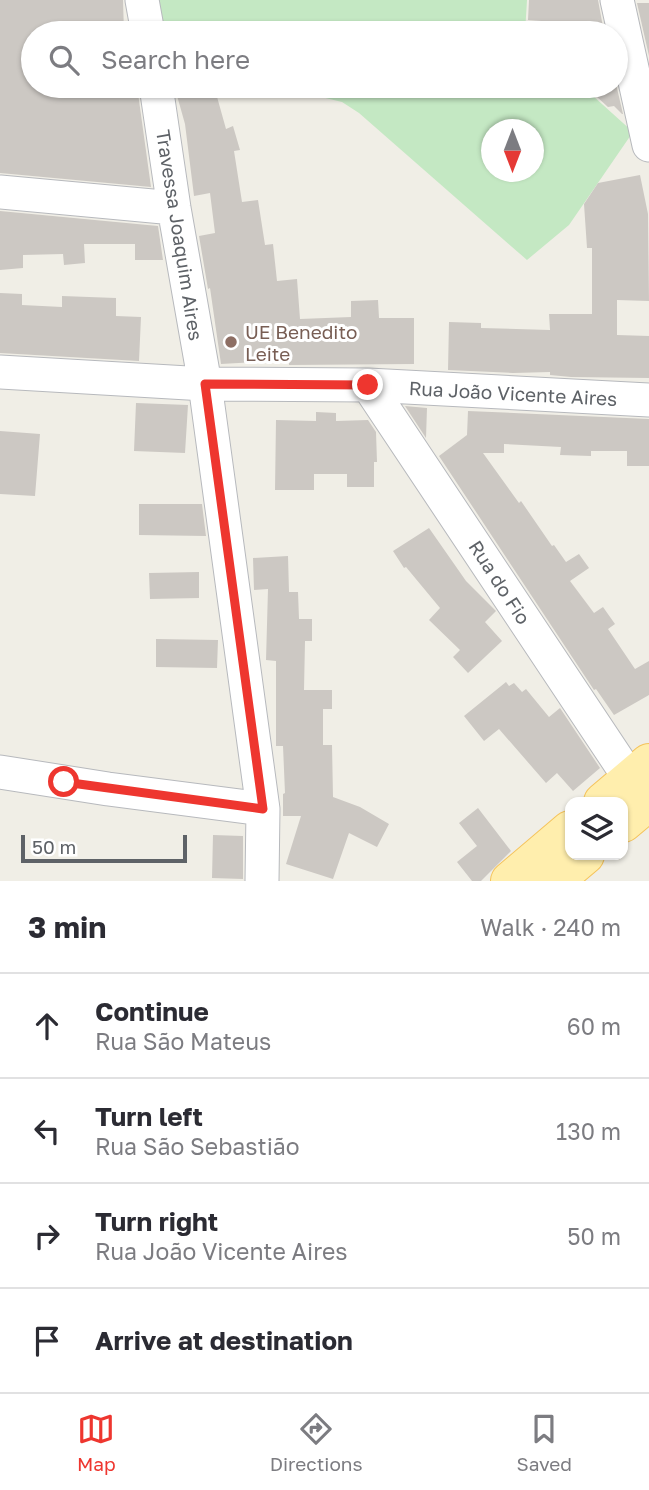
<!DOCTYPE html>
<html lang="en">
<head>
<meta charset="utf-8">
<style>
	:root { --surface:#fff; --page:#f7f7f7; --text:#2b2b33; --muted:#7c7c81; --line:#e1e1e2; --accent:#ee362f }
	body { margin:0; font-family:"Golos Text",sans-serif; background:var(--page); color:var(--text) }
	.controls { position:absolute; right:21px; bottom:21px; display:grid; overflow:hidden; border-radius:14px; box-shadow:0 2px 5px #0004 }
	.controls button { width:63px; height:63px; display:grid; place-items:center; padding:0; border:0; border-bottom:2px solid var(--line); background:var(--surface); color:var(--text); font:35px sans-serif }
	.compass { position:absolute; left:481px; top:119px; width:63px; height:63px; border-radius:50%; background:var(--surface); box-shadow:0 2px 5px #0004; rotate:180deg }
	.scale { position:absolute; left:21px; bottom:18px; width:166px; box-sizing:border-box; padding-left:7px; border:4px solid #5e6267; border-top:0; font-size:19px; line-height:24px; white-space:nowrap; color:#5e6267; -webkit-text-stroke:5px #fff; paint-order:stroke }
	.stop { position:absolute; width:21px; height:21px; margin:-16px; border:5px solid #ee362f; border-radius:50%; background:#fff }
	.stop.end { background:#ee362f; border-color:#fff; box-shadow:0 2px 7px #0008 }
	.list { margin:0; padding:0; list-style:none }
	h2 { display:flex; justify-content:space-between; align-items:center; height:91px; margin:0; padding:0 28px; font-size:30px }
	h2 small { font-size:23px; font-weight:400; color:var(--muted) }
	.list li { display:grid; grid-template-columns:46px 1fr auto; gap:21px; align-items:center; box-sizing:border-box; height:105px; padding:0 28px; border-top:2px solid var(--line) }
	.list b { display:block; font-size:26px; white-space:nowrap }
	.list p { margin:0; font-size:23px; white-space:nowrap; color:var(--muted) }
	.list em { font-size:23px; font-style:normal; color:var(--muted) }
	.icon { flex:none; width:38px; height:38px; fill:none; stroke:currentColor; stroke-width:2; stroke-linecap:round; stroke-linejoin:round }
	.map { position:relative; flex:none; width:649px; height:881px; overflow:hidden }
	.search { position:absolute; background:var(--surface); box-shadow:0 2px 5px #0004; left:21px; right:21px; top:21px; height:77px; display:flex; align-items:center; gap:18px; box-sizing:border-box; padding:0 24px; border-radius:38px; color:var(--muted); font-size:26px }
	.sheet { height:511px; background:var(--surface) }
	nav { display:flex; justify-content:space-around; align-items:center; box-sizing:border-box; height:98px; border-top:2px solid var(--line); background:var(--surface); font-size:19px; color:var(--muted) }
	nav a { display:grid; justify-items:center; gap:4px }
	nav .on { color:var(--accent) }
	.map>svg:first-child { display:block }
	.green { fill:#c4e8c3; fill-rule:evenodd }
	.building { fill:#ccc8c3 }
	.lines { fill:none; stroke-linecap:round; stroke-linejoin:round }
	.minor-casing { stroke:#b7b9bd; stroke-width:35 }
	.major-casing { stroke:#f5c35b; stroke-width:40 }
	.minor { stroke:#fff; stroke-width:33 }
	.major { stroke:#ffeead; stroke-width:38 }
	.route { stroke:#ee362f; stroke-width:9 }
	.education-dot { fill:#8d6e63; stroke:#fff; stroke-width:2.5 }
	.labels { text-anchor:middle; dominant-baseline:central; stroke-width:6; stroke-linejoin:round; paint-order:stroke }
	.street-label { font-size:19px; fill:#5e6267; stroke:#fff }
	.education-label { font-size:19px; fill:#785e54; stroke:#fff; text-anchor:start }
</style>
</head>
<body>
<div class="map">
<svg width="649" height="881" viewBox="0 0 649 881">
	<rect width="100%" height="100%" fill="#f0eee6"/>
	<path class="green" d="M153,0h374l-2,33h-367z
		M276,86h306l51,46 -64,93 -42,35 -168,-147 -17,-11zM491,130h43v42h-43z"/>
	<path class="building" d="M0,0h123l1,33h-91v53h104l14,101 -151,-14z
		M529,0h69l5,27 -14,6h-13v-4l-20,3 -1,-10 -27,-2z
		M637,3h12v53z
		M616,84l7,30h-1l-8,-8 -6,1 -23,-21h31z
		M197,86h17l12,43 7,-3 7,24 -6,1 8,51 16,-2 7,45 8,-1 4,37 20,-2 3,40 51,-2v-16l27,-1 1,18h35v46l-125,1v-5l-68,4 -11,-76 -2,1 -9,-53 16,-3 -5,-40 -16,3 -9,-72 -9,-32z
		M640,175l8,39 1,87 -32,-1v35l32,1v42l-78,-1 -21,-2v-3l-37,1 -65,-3 1,-48 32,1v5l69,2 -1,-16h43v-66h-5l-3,-44 14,-21z
		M0,211l158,15 5,34h-28v-16h-51l1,19 -21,2 -1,-11 -40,1v13l-23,2z
		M0,293l22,1v11l40,2v-11l54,2v18l25,1 -2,44 -139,-8z
		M136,403l52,2 -3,48 -51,-2z
		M405,406l22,2 -1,30z
		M468,411l181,8v47h-22v-15h-36v5l-31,-1 1,-8 -57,-3v9h-21l36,50 2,-2 31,45 2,-1 12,17 13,-8 10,14 -19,13 24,32 9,-6 12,17 -7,5 27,40 14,-8v34l-35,20 -18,-26 -2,1 -155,-234 28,-21z
		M316,412l20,1v8l32,-1 8,12 1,30h-3v25h-27v-13h-33v16h-39l1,-70 40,1z
		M0,431l40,3 -5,62 -35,-2z
		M139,504h63l4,32 -67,-1z
		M429,528l37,53 30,30 -11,11 17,19 -34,32 -15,-16 7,-7 -31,-30 11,-12 -34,-41 -2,1 -11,-17z
		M288,556l1,36h9l1,27h13v22h-7l-1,49h28v19h-9v36h9l1,52 27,10 29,17 -12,23 -28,-14 -16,46 -47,-15 15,-48h-18v-22l2,-1 -2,-47h-7v-85l-10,-1 2,-71 -14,1 -1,-32z
		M199,572v26l-49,1 -1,-26z
		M156,639l62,1 -1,28 -61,-1z
		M506,682l3,4 5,-3 8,9 4,-3 23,28 11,-9 40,60 -27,23 -16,-18 -11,10 -47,-54 -15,12 -20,-25z
		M478,808l33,43 -30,30h-9l-15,-19 20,-16 -18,-23z
		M213,835l30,1v43l-31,-1z"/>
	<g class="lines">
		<g class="minor-casing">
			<path id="minor" d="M142,0l6,33
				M617,0l32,145
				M156,86l18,122 31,176 58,425 -1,72
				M0,192l174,16
				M0,372l205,12 163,1 281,15
				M368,385l277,416
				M0,772l108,17 155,20"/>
		</g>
		<g class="major-casing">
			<path id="major" d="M603,802l46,-39
				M623,823l26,-22
				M510,881l60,-51
				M554,881l31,-26"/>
		</g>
		<use href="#minor" class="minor"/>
		<use href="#major" class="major"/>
	</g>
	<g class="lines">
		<path class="route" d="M64,782l199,27 -58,-425 163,1"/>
	</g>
	<circle class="education-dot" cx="231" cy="342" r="7"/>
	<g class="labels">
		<g class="street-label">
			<text transform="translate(180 235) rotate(81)">Travessa Joaquim Aires</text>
			<text transform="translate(513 393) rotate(3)">Rua João Vicente Aires</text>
			<text transform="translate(500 582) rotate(57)">Rua do Fio</text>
		</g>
		<g class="education-label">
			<text x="245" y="331">UE Benedito<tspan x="245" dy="22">Leite</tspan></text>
		</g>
	</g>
</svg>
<div class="controls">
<button><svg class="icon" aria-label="layers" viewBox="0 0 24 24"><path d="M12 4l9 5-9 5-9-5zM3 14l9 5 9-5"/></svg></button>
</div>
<svg class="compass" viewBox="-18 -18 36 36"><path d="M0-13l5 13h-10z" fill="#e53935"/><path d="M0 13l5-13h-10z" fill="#7c7c81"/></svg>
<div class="scale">50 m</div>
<div class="stop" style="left:64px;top:782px"></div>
<div class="stop end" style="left:368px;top:385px"></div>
<div class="search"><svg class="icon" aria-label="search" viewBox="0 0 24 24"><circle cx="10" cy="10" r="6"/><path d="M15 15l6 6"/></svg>Search here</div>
</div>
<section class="sheet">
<h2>3 min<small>Walk · 240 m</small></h2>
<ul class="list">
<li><svg class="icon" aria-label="ahead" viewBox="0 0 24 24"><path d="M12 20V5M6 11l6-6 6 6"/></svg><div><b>Continue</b><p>Rua São Mateus</p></div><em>60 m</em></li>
<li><svg class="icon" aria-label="left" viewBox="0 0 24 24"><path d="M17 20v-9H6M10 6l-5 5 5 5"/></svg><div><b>Turn left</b><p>Rua São Sebastião</p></div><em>130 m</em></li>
<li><svg class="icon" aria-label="right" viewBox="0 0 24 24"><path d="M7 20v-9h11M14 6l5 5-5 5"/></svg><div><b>Turn right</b><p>Rua João Vicente Aires</p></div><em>50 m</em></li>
<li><svg class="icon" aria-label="arrive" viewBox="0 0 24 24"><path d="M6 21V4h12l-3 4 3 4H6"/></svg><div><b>Arrive at destination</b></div></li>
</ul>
</section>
<nav>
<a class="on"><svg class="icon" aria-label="map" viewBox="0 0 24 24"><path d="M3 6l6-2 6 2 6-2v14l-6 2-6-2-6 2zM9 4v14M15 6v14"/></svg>Map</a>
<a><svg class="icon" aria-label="directions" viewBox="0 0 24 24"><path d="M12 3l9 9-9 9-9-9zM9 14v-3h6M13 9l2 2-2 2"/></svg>Directions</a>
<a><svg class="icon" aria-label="saved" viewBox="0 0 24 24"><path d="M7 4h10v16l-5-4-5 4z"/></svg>Saved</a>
</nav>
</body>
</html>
